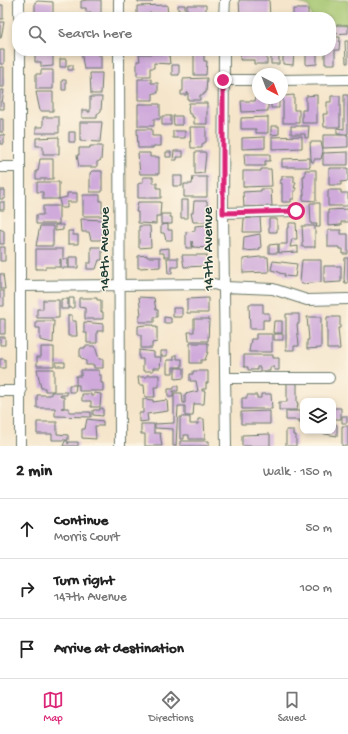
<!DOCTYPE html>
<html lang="en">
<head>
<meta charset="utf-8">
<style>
	:root { --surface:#fff; --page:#f6f6f6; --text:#222; --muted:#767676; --line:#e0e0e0; --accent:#db2777 }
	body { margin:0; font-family:"Gochi Hand",sans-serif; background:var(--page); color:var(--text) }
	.controls { position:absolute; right:12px; bottom:12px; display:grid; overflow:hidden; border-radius:8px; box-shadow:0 2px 6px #0003 }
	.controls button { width:36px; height:36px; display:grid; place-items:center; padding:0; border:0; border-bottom:1px solid var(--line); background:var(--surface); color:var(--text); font:20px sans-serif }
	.compass { position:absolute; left:252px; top:68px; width:36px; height:36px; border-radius:50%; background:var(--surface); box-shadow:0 2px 6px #0003; rotate:138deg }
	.stop { position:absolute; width:12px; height:12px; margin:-9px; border:3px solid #db2777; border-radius:50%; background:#fff }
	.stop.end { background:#db2777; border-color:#fff; box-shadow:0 1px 4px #0008 }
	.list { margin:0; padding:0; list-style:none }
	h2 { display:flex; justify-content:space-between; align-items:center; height:52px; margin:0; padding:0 16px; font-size:17px }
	h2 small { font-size:13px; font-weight:400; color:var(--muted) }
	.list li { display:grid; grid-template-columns:26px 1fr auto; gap:12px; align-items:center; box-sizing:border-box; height:60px; padding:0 16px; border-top:1px solid var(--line) }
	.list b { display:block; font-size:15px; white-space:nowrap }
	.list p { margin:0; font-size:13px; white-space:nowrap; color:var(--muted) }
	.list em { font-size:13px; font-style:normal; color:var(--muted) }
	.icon { flex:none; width:22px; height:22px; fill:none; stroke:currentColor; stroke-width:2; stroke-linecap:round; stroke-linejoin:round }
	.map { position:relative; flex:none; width:348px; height:446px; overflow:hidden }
	.search { position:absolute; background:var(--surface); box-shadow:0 2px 6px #0003; left:12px; right:12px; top:12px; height:44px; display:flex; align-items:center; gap:10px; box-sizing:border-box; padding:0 14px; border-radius:16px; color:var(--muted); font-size:15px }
	.sheet { height:232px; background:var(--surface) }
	nav { display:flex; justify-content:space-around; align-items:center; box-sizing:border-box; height:56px; border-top:1px solid var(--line); background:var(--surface); font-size:11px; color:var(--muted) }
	nav a { display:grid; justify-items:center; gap:2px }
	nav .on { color:var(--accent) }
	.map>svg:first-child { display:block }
	.green { fill:#a4c56e; stroke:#628151 }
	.building { fill:#cfaadb }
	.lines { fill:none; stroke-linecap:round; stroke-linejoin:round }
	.minor-casing { stroke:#6a7868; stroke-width:12 }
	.minor { stroke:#fff; stroke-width:10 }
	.route { stroke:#db2777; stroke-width:5 }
	.labels { text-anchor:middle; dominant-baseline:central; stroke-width:3; stroke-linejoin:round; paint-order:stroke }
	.street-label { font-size:15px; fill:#1f3d34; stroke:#fcf5e5 }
</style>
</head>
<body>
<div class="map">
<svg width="348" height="446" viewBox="0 0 348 446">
	<rect width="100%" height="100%" fill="#fcf5e5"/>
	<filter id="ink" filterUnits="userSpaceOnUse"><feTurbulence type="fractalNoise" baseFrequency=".025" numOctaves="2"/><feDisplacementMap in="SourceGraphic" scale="8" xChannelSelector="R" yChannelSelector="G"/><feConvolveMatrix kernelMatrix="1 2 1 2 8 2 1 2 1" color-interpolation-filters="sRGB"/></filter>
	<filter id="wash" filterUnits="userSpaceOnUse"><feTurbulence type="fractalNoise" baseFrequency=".012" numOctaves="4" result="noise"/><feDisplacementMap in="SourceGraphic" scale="16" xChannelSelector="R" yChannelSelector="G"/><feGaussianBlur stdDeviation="0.9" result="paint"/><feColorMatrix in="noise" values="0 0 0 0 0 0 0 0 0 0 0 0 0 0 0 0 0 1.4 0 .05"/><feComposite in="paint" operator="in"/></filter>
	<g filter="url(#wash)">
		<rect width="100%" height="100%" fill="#f5e5ca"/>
		<path class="green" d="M292,0h56v24h-17v-7h-20l-2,-11z"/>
		<g id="blocks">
			<path class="building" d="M87,0h14v17h-10v-5h-5v-4h-5v-7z
				M138,0h14v2h-14z
				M239,0h30l1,17h-30z
				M38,1l15,1v15h-18v-15z
				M0,5h3v14h-3z
				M167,5l1,12h-6v-4h-13l1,4h-13v-11z
				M178,5h7v5h-7z
				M187,5h19v12h-19z
				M293,9h15v8h-15z
				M0,22h4l-3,16h-1z
				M333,25h15v8l-15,1z
				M331,37h9l-1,13h-4v14h-10v-13h6z
				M345,41h3v22h-2z
				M0,50h4v14h-4z
				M35,51h18v15l-12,1v-5h-6z
				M81,51h15l2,4h3v14h-17z
				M241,51h26v13h-13v-4h-14z
				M283,51h11l-1,14 -10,-1z
				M306,51h11v13l-11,1z
				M139,54h30l1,10 -16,-1v5h-4v8h-13v-15h3z
				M194,54h10v7h3l-1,14h-12z
				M271,55h8v9h-8z
				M60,59h6v8h-6z
				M68,65h5v5h-5z
				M172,65h7v10h-7z
				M0,67h4v20h-4z
				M41,70h12v19h-17v-15h5z
				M90,73h12l-1,21h-10z
				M207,78l-1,15h-2v2h-4v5h-12v-8l-2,3h-5v-4h2v-12z
				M138,79h13v4h7v10h-5v7h-15z
				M62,80h4v10h-4z
				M0,90h4l-2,13h2v6h-4z
				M36,92h17v19h-13z
				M294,95v15h5v13h-16v-27z
				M317,95v28h-15v-13h4v-14z
				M344,95h4v39h-11v-6l7,1z
				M256,96l12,2v13l-26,1 -1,-11h14z
				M331,96h9v31h-16l-1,-13h4v-12h4z
				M90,97h12l-1,14 -4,3v4h-15v-8h6v2h2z
				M271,98h8v10h-8z
				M189,103h18v21h-13v-7h-2v-3h-3l-1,-5z
				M138,104h22v15h-6v7h-16z
				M162,116h9v9h-9z
				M173,116h9v9h-8z
				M43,117h16v16h-23v-6h7z
				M268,117v16h-12v-4h-15v-11z
				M0,119h3v13h-3z
				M80,122h22l-2,20 -20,-1z
				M271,126h8v8l-8,1z
				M291,126h18l-1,12h-3v-4h-14z
				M190,127h16v15l-4,2v4h-11z
				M137,129h15v7h9v10h-8v2h-15z
				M173,131h12v7h-12z
				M69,132h6v10h-6z
				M0,135h4v9h-4z
				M323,135h25v12l-25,1z
				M302,136v12l-30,1v-12z
				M59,137v17h-16v-8h-7v-8z
				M265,137v11l-23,1v-11z
				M310,142h11l2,9 -2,8h-7v3h-2l-1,-3z
				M90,146h12l-1,14 -4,2v5h-18l-2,-12h2v-7h11z
				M174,151h9v6h-6v3h-4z
				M166,152h5v5h-5z
				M195,152h10l1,2 -2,19 -9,1z
				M348,152v13h-25v-12z
				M138,153h12v4h9v17h-19z
				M244,154h26v7h-5v5h-20z
				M310,158v9h-28v-8z
				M40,159h13v20h-17v-8h2z
				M329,168h19v13l-7,1v3h-12z
				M261,169h10l1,17 -29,1v-16h18z
				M305,170h11v31l-13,-1v-5h1l-1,-19h2z
				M92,171h10v21h-12v-19z
				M173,176h9v10h-9z
				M282,176h12v6h2l-2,6h2v3h-2v8h-3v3h-9v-19h-2v-3h2z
				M143,177h10v6h4v5h4v10h-23v-14l5,-2z
				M193,177h14v20h-23v-13h8z
				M37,182h22v17h-16v-7h-6z
				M261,189h10l1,17 -28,1 -1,-15 18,-1z
				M0,190h5v9h-5z
				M328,190h13v3h7v13h-20z
				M67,193h10v9h-10v6h-6l-2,-9 8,-2z
				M83,195h17v6h2v15h-19z
				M181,200h7v18h-7z
				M194,201h13l1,21h-15l-2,-9h2z
				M0,202h4v8h-4z
				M138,202h23l-1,14h-4v8l-18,-1v-11h-2z
				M310,203h10v24h-4l1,-3h-6z
				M43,206h16v18h-23v-9h7z
				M348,209v13h-7v3l-13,1v-16z
				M161,214h9v3h2v7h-11z
				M252,216h8l1,16h-18l1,-13 8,-1z
				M81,219l23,1 -2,20h-11l-2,-8h-7z
				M269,219h8v13h-8z
				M289,223h7l1,16h-5l-2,8 8,-1v6l-19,1v-9h8v-16h2z
				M168,224v6h4v10h-6l-2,-7h-3v-8z
				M55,225h8v5l-8,1z
				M207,225l1,9 -3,8h4v6l-16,-1 -1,-6v7h-6v-16l9,-1v-5z
				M40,226h13v20h-17z
				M139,226h11l1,21 -12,1z
				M302,226h13v21h-13v-5h1z
				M0,229l4,2v13h-4z
				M328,230h13v4h7v20h-5v-5h-4v-2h-11z
				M68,231h5v4h5v9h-10z
				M260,234l1,14h-2v2l-16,1 1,-14z
				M278,244v9h-9v-8z
				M0,247h5v14h-5z
				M91,247h11v13h-3l-3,9h-9v-6h4z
				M169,248v9h-5v-4h-5v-4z
				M36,249h27v10h5v9h-7v-9h-1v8h-15v2h-9z
				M147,255v2h13v10l-22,1v-12z
				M182,255h25v11l-23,1z
				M69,257h9v11h-9z
				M260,257h8l1,15 -26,1v-14z
				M167,258h11v9h-6v6h-4z
				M345,258h3v25h-3l-1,-4z
				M302,260h19v22l-19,2 -2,-2z
				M273,261l24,3 -2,13 -11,-1 1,-2 -6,-1v-1l-8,-2z
				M324,266h17v16l-17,1z
				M0,274h3l2,15h-5z
				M0,291h4v15h-4z
				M139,297l15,1 2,12h2v7h-4v5h-15v-7h2z
				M69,298h5v10h-5z
				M79,298h18v2h4v12h2v7h-18v-11l-6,-1z
				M208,298v15h-21v-14z
				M61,299h7v10h-7z
				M43,300h16v18h-22v-9h6z
				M249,304h14v9h6v7h-6v9h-13z
				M173,308h9v9h-9z
				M286,314h13v10h-2l2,22h-5v4h-8z
				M68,315h4v6h4l1,15h-9z
				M164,317l7,1v5h-7z
				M307,317h14v31l-14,1v-9h2z
				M327,317h13v11h-2l2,21h-13z
				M0,319h5v15h-5z
				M194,319h15l-1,22h-19l-1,-9h6z
				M36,321h18l-1,22 -13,-3v-12h-4z
				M274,321h8v12h-9z
				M84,322l19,2v7h-6v12h-10v-10h-3z
				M145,325h8v2h4v15l-5,1v5h-11v-13h-3v-9z
				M256,334h16v18h-23l2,-13h5z
				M274,334h9v6h-9z
				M0,337h5v8h-5z
				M190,343h18v9l-3,8h-4v3h-11z
				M85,346h10l4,13h4v9h-9v-3h-8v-4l-6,-4v-7l1,-2h4z
				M41,347h13v19h-17v-9h4z
				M139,350l15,2v5h7l-1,11h-7v3h-10v-12h-4z
				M161,351h6v5h-6z
				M174,355h3v4h5v8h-9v6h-6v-13h7z
				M244,355h29v3h6v12h-5v-3h-4v4h-10v-4h-3v3h-9v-3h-4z
				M0,359h5v9h-5z
				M56,362h9v4h-9z
				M175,368h9v10l-9,1z
				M37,369h17v22h-9v-3h-4z
				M81,370h18v5h2v8h2v8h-24v-6h-3v-9h5z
				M193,371h15v12h-2v6h-4v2h3l-1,13h-10l-1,12h-8v-10h-7l-2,40h-3v-17l-18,-1v-4l19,-1v-30h8l1,10h2v-9l13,-3 -2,-10h-6v-7h3z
				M147,375h12v12h-5l1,10h-10l-1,-12h-5l-1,-8h9z
				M287,382h10v21h1l-1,7h-18v-8h8z
				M69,385h7l-1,7h-6z
				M174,386h4v5h-5v6h-5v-8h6z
				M51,392h16v3h-7l1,2h3v11h-3h8v4h22v5l-36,-1v-8h-18v-13h14z
				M94,393l7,1 -1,13h-9v-6h-9v-7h9v2h3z
				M261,394h10l1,15h-30v-11h5v-3h10v3h4z
				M143,399l10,1v2l14,-2 1,11 -21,3 1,7 -9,1v-9h4z
				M100,408h3v8l-10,-1v-5h7z
				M333,408h8v11h-8z
				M270,411v13h-29v-12z
				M286,411h17v12h-4l1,-3h-14z
				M342,416h5v7h-5z
				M180,417h10v7h8v-5h6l1,20h-16v-4h-5v4h-4z
				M87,419l16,2v5h-8l1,13 -14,-1v-9h3z
				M37,422h20v12l11,1v5h-16v-6h-15z
				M333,422l4,3v11l-17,-3v-2h13z
				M141,424h13v9h6l2,13h-17v-12h-4z
				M342,426h6v20h-6z
				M286,430h7v5h3v11h-10z
				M270,434v12h-28v-11z
				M65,441h3v3l1,-2h9v4h-15z
				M180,441h29v5h-29z"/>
		</g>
	</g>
	<g filter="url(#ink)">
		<use href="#blocks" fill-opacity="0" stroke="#6a7868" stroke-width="1"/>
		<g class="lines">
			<g class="minor-casing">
				<path id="minor" d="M19,0v17
					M119,0v17
					M224,17l1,-17
					M20,51v395
					M119,51l1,395
					M224,51l-1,162 3,233
					M223,80h35
					M282,80l66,-1
					M0,167h20
					M223,213l73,-2
					M20,286l194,-2 10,3 49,2 34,11 41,-1
					M225,378h104
					M0,391h21"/>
			</g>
			<use href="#minor" class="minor"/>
		</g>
	</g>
	<g class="lines" filter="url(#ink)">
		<path class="route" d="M223,80v133l73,-2"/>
	</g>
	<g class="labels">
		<g class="street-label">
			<text transform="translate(105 249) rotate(-90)">148th Avenue</text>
			<text transform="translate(209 249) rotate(-91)">147th Avenue</text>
		</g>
	</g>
</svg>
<div class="controls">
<button><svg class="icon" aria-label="layers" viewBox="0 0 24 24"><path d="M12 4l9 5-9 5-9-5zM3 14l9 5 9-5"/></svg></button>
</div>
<svg class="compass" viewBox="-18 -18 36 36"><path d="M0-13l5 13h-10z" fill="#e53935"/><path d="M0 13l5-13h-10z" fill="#767676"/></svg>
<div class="stop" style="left:296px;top:211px"></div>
<div class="stop end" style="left:223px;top:80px"></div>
<div class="search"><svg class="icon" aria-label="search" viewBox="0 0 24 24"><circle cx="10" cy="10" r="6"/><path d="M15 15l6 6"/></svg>Search here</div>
</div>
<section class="sheet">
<h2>2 min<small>Walk · 150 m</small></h2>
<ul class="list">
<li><svg class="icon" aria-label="ahead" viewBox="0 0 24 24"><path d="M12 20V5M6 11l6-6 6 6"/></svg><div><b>Continue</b><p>Morris Court</p></div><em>50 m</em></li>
<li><svg class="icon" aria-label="right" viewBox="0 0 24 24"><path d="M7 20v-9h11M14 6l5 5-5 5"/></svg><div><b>Turn right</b><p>147th Avenue</p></div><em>100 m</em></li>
<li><svg class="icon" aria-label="arrive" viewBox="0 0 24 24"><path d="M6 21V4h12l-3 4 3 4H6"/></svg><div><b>Arrive at destination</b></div></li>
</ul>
</section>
<nav>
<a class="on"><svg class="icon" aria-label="map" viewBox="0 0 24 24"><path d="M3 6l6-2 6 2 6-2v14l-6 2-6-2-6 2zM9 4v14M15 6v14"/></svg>Map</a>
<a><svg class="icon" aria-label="directions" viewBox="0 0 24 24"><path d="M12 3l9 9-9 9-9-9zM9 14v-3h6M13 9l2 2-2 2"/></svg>Directions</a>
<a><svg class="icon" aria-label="saved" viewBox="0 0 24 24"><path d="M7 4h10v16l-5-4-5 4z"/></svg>Saved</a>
</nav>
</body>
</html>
